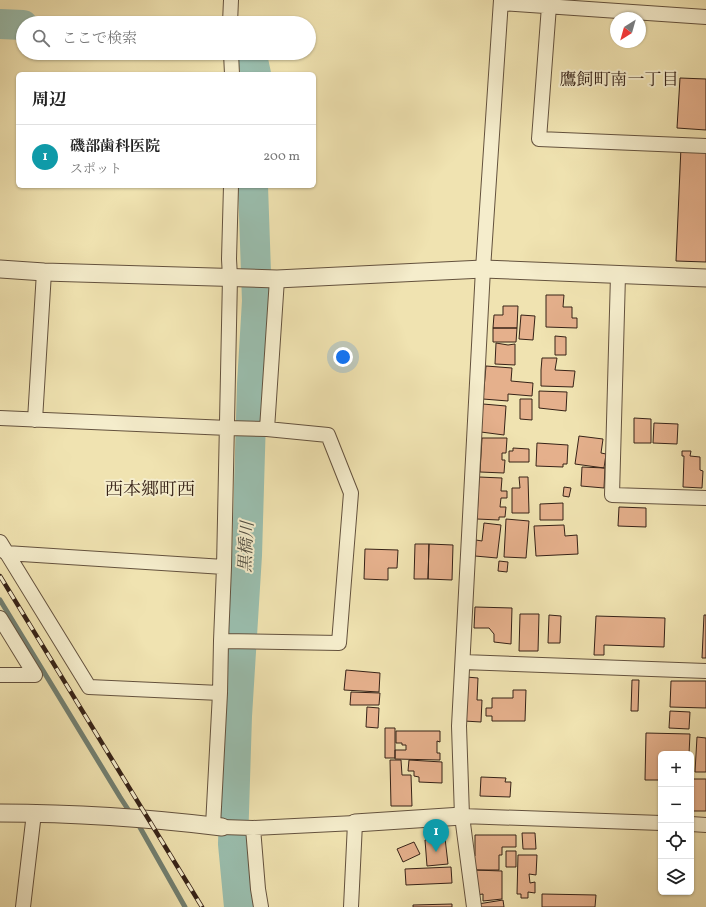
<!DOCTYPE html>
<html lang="ja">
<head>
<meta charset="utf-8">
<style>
	:root { --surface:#fff; --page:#f6f6f6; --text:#222; --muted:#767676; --line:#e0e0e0; --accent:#0b8043 }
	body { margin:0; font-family:Vollkorn,"Noto Serif JP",serif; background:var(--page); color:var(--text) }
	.controls { position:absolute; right:12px; bottom:12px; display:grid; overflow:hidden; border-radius:6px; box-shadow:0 1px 3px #0004 }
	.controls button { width:36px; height:36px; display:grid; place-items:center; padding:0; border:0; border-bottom:1px solid var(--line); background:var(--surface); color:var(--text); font:20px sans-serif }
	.compass { position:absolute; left:610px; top:12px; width:36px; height:36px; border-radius:50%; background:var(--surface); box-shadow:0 1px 3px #0004; rotate:217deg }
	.you { position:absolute; left:343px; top:357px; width:14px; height:14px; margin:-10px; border:3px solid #fff; border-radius:50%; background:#1a73e8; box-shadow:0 0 0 6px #1a73e833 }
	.badge { display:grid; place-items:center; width:26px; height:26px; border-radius:50%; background:var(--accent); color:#fff; font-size:13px; font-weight:700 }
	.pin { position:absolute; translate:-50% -33px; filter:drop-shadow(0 1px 2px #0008) }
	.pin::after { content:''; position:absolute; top:21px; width:14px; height:12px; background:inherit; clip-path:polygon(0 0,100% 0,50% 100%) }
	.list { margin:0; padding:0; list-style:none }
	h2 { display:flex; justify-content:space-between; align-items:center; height:52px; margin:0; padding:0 16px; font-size:17px }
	h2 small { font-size:13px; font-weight:400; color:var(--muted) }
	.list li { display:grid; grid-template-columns:26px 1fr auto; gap:12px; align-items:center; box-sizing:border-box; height:64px; padding:0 16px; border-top:1px solid var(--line) }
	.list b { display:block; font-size:15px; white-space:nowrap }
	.list p { margin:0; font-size:13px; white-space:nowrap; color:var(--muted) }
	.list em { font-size:13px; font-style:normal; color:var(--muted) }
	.icon { flex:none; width:22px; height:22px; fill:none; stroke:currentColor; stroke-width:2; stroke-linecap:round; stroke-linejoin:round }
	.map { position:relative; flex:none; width:706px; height:907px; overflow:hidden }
	.search { position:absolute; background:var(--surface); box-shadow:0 1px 3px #0004; left:16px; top:16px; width:300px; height:44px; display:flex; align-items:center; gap:10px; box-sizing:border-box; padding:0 14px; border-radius:22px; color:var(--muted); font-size:15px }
	.panel { position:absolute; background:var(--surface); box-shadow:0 1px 3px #0004; left:16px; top:72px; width:300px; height:116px; border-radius:6px }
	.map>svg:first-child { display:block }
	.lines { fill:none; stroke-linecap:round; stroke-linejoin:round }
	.stream { stroke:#728072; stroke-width:5 }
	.river { stroke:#9abeae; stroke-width:30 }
	.building { fill:#e5b08c; stroke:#362217 }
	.minor-casing { stroke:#64523e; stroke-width:16 }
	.tertiary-casing { stroke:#64523e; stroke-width:19 }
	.minor { stroke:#f5edcc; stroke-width:14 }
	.tertiary { stroke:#f5edcc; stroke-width:17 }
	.rail-casing { stroke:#362217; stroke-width:4.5 }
	.rail { stroke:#f5edcc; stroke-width:3; stroke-dasharray:9; stroke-linecap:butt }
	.labels { text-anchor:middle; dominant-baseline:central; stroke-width:4; stroke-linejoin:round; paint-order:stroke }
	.neighbourhood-label { font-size:17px; fill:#362217; stroke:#f5edcc }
	.water-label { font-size:17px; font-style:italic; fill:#545144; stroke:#f5edcc }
	.quarter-label { font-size:18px; fill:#362217; stroke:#f5edcc }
</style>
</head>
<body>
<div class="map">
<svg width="706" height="907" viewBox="0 0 706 907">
	<rect width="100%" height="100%" fill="#f0e3b1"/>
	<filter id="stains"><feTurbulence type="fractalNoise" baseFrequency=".005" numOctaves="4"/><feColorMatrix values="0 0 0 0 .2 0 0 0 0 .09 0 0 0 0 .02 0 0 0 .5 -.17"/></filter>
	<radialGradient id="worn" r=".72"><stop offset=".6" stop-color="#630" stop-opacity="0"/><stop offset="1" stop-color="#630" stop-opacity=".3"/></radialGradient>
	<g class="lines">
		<path class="stream" d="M0,600l120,197 11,17
			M137,822l5,9 43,76"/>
		<path class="river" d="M0,24l23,1
			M247,53l6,7 3,14
			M239,907l-6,-63 4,-128 10,-161 5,-171 5,-83 -4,-115"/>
	</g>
	<path class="building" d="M680,78l26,1v51l-29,-2z
		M681,147l25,2v113l-30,-1z
		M546,295h18l-1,12h9v11h5v10l-31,-1z
		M503,306h15l-1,22h-24l1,-13h9z
		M521,315l14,1 -2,24 -14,-1z
		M493,328h24l-1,14h-23z
		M555,336l11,1v18h-11z
		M496,343l12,2 7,-1v21l-20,-1z
		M542,358h15l-2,12 20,1 -2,16 -32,-1v-16z
		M486,366l26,2 -1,13 22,2 -1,13 -24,-2v7l-25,-2z
		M539,391l28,1 -1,19 -27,-3z
		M520,399h12v21l-12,-1z
		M483,404l23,2 -2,29 -23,-3z
		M634,418l17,1v24h-17z
		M654,423l24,1 -1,20 -24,-1z
		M579,436l24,3 -2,14 5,1 -2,14 -29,-4z
		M482,438h25l-1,15h-4v7h3l-1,13 -24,-1z
		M537,443l31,2 -1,19h-4v3l-27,-1z
		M513,448l16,1v13h-20v-11h4z
		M682,451h9l-1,5 10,1v13l3,1 -1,17 -19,-1 1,-31h-2z
		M582,467l23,1 -1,20 -23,-2z
		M479,477l23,1 -1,13h6v7h-6l-1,9h6l-1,10h-6v3l-22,-1z
		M519,477h9l1,36h-17v-25h8z
		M564,487l7,1 -2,9 -6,-1z
		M563,503v17h-23v-16z
		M619,507l27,1v19l-28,-1z
		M506,519l23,2 -3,37 -22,-1z
		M484,523l17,2 -4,33 -22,-2 1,-16 6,1z
		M564,525l1,11 12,-1 1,19 -42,2 -2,-30z
		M415,544h14l-1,35h-14z
		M429,544l24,1 -1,35 -24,-1z
		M365,549l33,1 -1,18h-9v12l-24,-1z
		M499,561l9,1 -1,10 -9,-1z
		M475,607l37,1 -1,36 -17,-2v-8l-5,-6h-15z
		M520,614h19l-1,37h-19z
		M549,615l12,1 -1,27h-12z
		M704,615h2v43h-4z
		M596,616l69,2 -1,29 -60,-2v10h-10z
		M346,670l34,3 -1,19 -35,-2z
		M466,677l12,1 -1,22h5l-1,22 -17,-1z
		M632,680h7l-1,31h-7z
		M671,681h35v27l-36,-1z
		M513,690h13l-1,31h-33v-5h-6v-8h6v-10h21z
		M351,692l29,1 -1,12h-29z
		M367,707l12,1 -1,20 -12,-1z
		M670,711l20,1 -1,17 -20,-1z
		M385,728h10v30h-10z
		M396,731h44v11l-3,-1v12h3v7l-45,-1v-9h11v-5h-4v-2h-6z
		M646,733l44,1 -1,20h-28v26h-16z
		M697,737l9,1v34h-11z
		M390,760h11l1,15h9l1,31h-21z
		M409,760l33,2v21l-23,-1v-5l-5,-1v-5h-6z
		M481,777l25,1 -1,4h6l-1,15 -30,-1z
		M692,779h14v32h-13z
		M522,833h13l1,16h-13z
		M475,835h41v12h-14v8h-3v15h-25v-14h1z
		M445,838l3,26 -21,2 -2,-26z
		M414,842l6,12 -17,8 -6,-13z
		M506,851h10v16h-10z
		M518,855h19l-1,20 -7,-1 1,9 5,-1v11l-7,-1v6h-7v-4h-4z
		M451,867l1,16 -46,2 -1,-16z
		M475,870l27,1v28l-19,2v-7l-7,1z
		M542,894l54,1 -1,12h-53z
		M503,900l1,7h-26v-3z
		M452,904v3h-39v-2z"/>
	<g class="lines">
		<g class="minor-casing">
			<path id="minor" d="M501,3l205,14
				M549,6l-10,133 167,7
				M230,23l1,-23
				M231,53l1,21
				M618,275l-6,220 94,3
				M0,418l228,10 39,1 61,6 23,58 -12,150 -118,-2
				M35,420l9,-148
				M267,429l10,-150
				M0,542l89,145 131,6
				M6,553l218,14
				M0,618l35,57
				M463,662l243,9
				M0,675h35
				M462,816l199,7
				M691,824l15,1
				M213,826l7,-133 1,-52 3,-74 6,-290 -1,-18 2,-73
				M222,827l31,1 102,-5 -4,84
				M253,828l5,61 3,18
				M23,907l11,-94
				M474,907l-12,-91 -3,-90 24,-457 18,-269"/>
		</g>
		<g class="tertiary-casing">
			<path id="tertiary" d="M0,269l44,3 233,7 206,-10 223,9
				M0,813c74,0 149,5 222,14
				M355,823l107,-7"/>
		</g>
		<use href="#minor" class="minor"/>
		<use href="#tertiary" class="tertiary"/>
		<g class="rail-casing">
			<path id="rail" d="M0,576l202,331"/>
		</g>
		<use href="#rail" class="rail"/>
	</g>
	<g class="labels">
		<g class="neighbourhood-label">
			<text x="619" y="80">鷹飼町南一丁目</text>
		</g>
		<g class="water-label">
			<text transform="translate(247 547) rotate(-87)">黒橋川</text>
		</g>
		<g class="quarter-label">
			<text x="150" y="490">西本郷町西</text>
		</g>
	</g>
	<rect width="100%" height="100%" filter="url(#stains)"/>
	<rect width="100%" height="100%" fill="url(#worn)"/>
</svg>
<div class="controls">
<button>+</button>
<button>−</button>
<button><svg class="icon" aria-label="locate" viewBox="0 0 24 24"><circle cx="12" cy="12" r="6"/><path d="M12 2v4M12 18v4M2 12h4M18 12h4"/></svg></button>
<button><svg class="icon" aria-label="layers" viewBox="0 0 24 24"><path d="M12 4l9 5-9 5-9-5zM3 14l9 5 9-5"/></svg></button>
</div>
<svg class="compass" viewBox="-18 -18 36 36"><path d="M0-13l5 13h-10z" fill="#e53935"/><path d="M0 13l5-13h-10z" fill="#767676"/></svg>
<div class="you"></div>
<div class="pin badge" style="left:436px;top:852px;background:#0f9aa8">1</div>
<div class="search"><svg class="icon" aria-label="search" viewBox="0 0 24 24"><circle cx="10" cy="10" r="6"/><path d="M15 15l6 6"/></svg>ここで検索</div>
<section class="panel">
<h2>周辺<small></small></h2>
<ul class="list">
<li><span class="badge" style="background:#0f9aa8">1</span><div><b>磯部歯科医院</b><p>スポット</p></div><em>200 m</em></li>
</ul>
</section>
</div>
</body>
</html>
